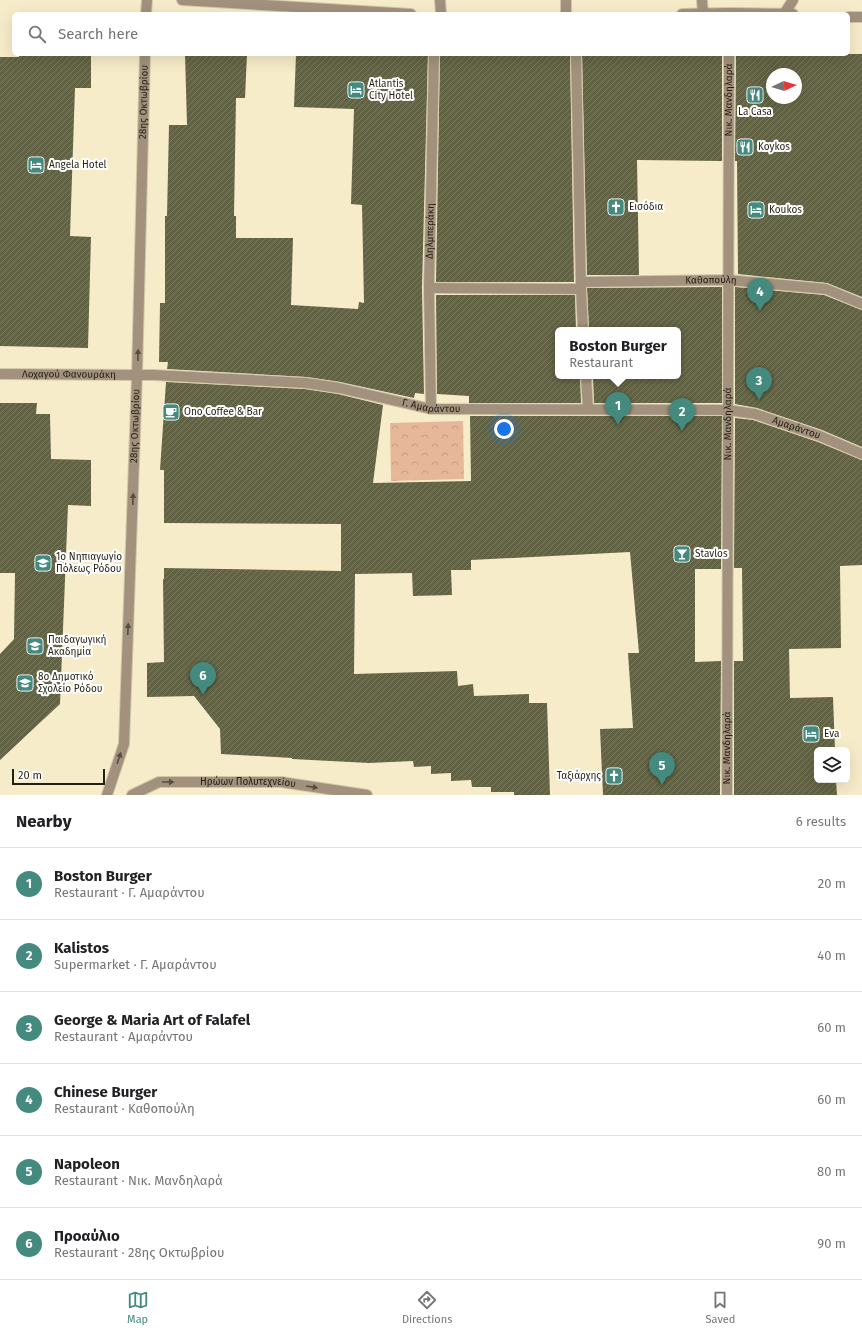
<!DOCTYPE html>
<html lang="en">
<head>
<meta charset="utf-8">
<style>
	:root { --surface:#fff; --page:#f2f2f2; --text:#202124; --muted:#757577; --line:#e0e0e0; --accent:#458a7f }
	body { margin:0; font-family:"Fira Sans",sans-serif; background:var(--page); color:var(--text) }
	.controls { position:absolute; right:12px; bottom:12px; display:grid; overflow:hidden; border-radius:6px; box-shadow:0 4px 16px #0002 }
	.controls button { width:36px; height:36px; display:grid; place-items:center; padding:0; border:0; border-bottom:1px solid var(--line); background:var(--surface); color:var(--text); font:20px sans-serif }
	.compass { position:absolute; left:766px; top:68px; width:36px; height:36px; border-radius:50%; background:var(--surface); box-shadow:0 4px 16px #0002; rotate:86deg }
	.scale { position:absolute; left:12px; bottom:10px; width:93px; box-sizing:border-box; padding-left:4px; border:2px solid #231f12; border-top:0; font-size:11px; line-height:14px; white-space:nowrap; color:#231f12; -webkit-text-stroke:3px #fff; paint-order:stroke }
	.you { position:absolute; left:504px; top:429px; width:14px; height:14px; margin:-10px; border:3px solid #fff; border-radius:50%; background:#1a73e8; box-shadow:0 0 0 6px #1a73e833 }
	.badge { display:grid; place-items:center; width:26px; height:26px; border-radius:50%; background:var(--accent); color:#fff; font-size:13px; font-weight:700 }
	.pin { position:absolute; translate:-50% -33px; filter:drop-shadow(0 1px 2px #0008) }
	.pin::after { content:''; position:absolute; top:21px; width:14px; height:12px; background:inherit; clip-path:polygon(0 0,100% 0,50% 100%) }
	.popup { position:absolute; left:555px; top:327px; width:126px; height:52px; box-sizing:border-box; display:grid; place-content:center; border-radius:6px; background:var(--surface); filter:drop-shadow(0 1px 3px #0005); font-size:13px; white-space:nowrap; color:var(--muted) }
	.popup b { font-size:15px; color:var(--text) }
	.popup::after { content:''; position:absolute; left:50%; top:100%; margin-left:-8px; border:8px solid transparent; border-top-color:var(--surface) }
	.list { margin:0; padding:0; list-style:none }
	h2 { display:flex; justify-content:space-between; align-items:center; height:52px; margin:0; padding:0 16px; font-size:17px }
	h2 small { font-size:13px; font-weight:400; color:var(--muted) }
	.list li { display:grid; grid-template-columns:26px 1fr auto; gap:12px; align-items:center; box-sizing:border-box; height:72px; padding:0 16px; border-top:1px solid var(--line) }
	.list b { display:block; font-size:15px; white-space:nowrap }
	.list p { margin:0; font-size:13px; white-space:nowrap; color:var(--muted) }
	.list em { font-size:13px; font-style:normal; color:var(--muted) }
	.icon { flex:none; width:22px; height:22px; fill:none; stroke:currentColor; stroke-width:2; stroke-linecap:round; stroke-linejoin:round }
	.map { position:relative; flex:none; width:862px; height:795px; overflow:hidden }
	.search { position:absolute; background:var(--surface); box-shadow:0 4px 16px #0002; left:12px; right:12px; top:12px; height:44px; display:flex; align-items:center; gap:10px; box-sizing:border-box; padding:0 14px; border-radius:6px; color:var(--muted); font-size:15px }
	.sheet { height:484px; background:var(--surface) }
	nav { display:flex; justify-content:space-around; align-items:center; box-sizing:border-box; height:56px; border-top:1px solid var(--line); background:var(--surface); font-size:11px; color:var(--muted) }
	nav a { display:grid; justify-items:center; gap:2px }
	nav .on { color:var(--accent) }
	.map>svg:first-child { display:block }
	.park { fill:url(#park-crowns) }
	.building { fill:url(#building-hatch); fill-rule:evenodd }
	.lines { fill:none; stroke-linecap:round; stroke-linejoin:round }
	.pedestrian-casing { stroke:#d1c7a8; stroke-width:12 }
	.minor-casing { stroke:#d1c7a8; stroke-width:12 }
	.tertiary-casing { stroke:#d1c7a8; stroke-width:12 }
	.pedestrian { stroke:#a2917d; stroke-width:10 }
	.minor { stroke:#a2917d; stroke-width:10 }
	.tertiary { stroke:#a2917d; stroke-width:10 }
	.oneway { fill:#564d3d }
	.labels { text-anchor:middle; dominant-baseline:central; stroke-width:4; stroke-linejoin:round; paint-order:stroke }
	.poi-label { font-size:10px; fill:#231f12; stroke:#fff; text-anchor:start }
	.street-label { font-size:10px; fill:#231f12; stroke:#fff }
</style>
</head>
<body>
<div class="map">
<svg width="862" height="795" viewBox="0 0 862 795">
	<defs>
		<pattern id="park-crowns" width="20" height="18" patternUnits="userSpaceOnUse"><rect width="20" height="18" fill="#e6b899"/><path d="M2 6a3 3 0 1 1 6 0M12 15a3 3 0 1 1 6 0" fill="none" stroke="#c59e83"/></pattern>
		<pattern id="building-hatch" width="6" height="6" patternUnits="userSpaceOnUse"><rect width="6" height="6" fill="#626344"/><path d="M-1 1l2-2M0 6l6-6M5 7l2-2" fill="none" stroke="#797961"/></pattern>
	</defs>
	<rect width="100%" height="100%" fill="#f7ecc9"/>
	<path class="park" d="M463,421l1,58 -73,2 -1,-58z"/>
	<path class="building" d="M19,54h72v34h-16l-5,148 21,1 -3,111 -88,-2v-289h19z
		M185,54h62l-2,44h-9l-2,118h2v22h57l-2,67 67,4 1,-7 5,1 -2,-98 -11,-1 3,-95 -60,-2 2,-53h132l-6,234 2,106 -9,-1 -1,5 -74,-16 -34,-5 -139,-8 1,-7h-9l1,-59h5v-87h2l2,-91h18z
		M440,54h130l4,228h-138z
		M582,54h140v107l-85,-1 2,115h-52z
		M736,54h126v243l-35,-14 -89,-9 -1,-113h-2zM772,74h24v24h-24z
		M722,287v116h-128l-1,-27h85v-46h-89l-2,-42z
		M735,287l89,8 38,15v137l-40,-17 -65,-22 -22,-4z
		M436,295h139l1,35h-18v46h22l1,27h-112v-7l-32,-2z
		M166,382l139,7 33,5 45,11 -10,78 98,-2 -1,-65h252l-1,153h-26v93l26,-1 -1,134h-117l-3,-66 33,-1 -5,-75h11l-9,-101 -159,8v10h-20l1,25 -39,1 -1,-23 -57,1 -1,100 103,-3 1,15 15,-2 1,12 55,-2v9h18l3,92h-36v-3h-23v-5h-19l-1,-7 -20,1v-8l-20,1v-8l-17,1 -1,-6 -44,2 -77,-4v-1l-71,-4 -1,-25 -26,-33 -47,1v-34l17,-1 -1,-83h1v-11l177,3v-47l-177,-1v-53h-4z
		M0,403h37l-1,11h14l1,45 40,1v46l-23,-1 -8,199 -60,56v-106l14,-15 1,-66h-15z
		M735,418l18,2 65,22 44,18v105l-22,1 1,82 -52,1 1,49 43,-1 2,53h-18v30h19l1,15h-103v-134h9l-1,-93h-8z"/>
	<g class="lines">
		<g class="pedestrian-casing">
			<g id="pedestrian">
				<path d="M440,0l1,14"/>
				<path d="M566,0v14"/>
				<path d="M702,0l1,14"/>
				<path d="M576,54l5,235 2,41"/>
				<path id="s1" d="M581,282l147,-2 98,9 36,15"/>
				<path d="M429,288l152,1"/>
				<path id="s2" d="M137,375h17l152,8 33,5 92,21 297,1 27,4 65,22 42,18"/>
				<path d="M586,376l2,33"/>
				<path id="s3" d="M431,409l-2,-121 5,-234"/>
				<path id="s4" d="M727,795l2,-741"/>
			</g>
		</g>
		<g class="minor-casing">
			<g id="minor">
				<path d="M182,0l229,14"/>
				<path d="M682,14l47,-1 64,1"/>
				<path d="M784,14l9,-14"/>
				<path d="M848,17h14"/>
				<path id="s5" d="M0,374l137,1"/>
			</g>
		</g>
		<g class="tertiary-casing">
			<g id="tertiary">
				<path d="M146,14l1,-14"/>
				<path id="s6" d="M107,795l17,-51 13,-369 8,-321"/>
				<path id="s7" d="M132,795l27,-13h122l86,13"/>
			</g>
		</g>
		<use href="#pedestrian" class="pedestrian"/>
		<use href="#minor" class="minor"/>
		<use href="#tertiary" class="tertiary"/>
	</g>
	<defs><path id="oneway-solid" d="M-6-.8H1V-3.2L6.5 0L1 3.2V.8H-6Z"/></defs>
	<g class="oneway">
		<use href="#oneway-solid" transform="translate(138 355) rotate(-89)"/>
		<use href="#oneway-solid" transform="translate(133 499) rotate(-88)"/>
		<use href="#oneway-solid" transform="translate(128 629) rotate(-88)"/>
		<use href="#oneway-solid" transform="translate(119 758) rotate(-71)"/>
		<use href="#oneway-solid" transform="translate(168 782)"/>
		<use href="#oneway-solid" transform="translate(312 787) rotate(9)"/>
	</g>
	<defs>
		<g id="hotel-square" transform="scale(0.9)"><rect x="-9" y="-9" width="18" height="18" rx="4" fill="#458a7f" stroke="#fff"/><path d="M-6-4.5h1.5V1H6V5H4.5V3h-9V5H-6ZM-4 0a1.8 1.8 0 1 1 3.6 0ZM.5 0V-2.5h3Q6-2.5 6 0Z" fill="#fff"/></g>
		<g id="restaurant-square" transform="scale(0.9)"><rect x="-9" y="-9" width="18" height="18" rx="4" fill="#458a7f" stroke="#fff"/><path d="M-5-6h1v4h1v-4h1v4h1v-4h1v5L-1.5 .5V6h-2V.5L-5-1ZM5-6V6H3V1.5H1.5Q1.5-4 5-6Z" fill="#fff"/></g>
		<g id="church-square" transform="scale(0.9)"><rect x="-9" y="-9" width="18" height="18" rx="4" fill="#458a7f" stroke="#fff"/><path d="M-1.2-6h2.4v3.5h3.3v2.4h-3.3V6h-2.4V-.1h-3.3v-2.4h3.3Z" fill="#fff"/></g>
		<g id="cafe-square" transform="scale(0.9)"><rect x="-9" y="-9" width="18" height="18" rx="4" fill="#458a7f" stroke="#fff"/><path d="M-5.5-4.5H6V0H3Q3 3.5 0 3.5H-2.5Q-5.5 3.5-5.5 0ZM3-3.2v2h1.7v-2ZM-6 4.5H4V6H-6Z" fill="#fff"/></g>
		<g id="bar-square" transform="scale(0.9)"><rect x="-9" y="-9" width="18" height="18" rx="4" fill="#458a7f" stroke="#fff"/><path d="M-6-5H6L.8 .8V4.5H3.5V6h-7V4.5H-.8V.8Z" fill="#fff"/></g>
		<g id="school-square" transform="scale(0.9)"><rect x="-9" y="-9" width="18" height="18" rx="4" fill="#458a7f" stroke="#fff"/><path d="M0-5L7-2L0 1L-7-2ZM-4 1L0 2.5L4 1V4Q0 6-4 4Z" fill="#fff"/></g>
	</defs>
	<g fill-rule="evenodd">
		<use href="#hotel-square" x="356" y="90"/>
		<use href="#restaurant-square" x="755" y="95"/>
		<use href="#restaurant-square" x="745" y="147"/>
		<use href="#hotel-square" x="36" y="165"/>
		<use href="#church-square" x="616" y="207"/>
		<use href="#hotel-square" x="756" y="210"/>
		<use href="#cafe-square" x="171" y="412"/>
		<use href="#bar-square" x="682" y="554"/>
		<use href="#school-square" x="43" y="563"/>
		<use href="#school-square" x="35" y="646"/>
		<use href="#school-square" x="25" y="683"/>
		<use href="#hotel-square" x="811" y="734"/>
		<use href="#church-square" x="614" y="776"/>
	</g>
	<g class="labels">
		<g class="poi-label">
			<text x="369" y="84">Atlantis<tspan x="369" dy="12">City Hotel</tspan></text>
			<text x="755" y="112" text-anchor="middle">La Casa</text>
			<text x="758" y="147">Koykos</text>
			<text x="49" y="165">Angela Hotel</text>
			<text x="629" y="207">Εισόδια</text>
			<text x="769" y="210">Koukos</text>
			<text x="184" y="412">Ono Coffee &amp; Bar</text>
			<text x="695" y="554">Stavlos</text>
			<text x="56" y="557">1ο Νηπιαγωγίο<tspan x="56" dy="12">Πόλεως Ρόδου</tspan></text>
			<text x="48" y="640">Παιδαγωγική<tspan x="48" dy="12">Ακαδημία</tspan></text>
			<text x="38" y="677">8ο Δημοτικό<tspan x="38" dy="12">Σχολείο Ρόδου</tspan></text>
			<text x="824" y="734">Eva</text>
			<text x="601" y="776" text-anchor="end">Ταξιάρχης</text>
		</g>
		<g class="street-label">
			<text stroke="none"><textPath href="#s4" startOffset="695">Νικ. Μανδηλαρά</textPath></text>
			<text stroke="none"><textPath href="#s6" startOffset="696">28ης Οκτωβρίου</textPath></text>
			<text stroke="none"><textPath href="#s3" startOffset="178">Δηλμπεράκη</textPath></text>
			<text stroke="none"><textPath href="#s1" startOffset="130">Καθοπούλη</textPath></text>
			<text stroke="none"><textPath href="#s5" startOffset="69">Λοχαγού Φανουράκη</textPath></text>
			<text stroke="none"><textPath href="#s2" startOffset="297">Γ. Αμαράντου</textPath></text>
			<text stroke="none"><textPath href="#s4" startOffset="371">Νικ. Μανδηλαρά</textPath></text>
			<text stroke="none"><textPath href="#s6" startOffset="372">28ης Οκτωβρίου</textPath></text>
			<text stroke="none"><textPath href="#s2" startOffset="665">Αμαράντου</textPath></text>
			<text stroke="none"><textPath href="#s4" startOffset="47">Νικ. Μανδηλαρά</textPath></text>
			<text stroke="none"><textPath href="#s7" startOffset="119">Ηρώων Πολυτεχνείου</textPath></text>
		</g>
	</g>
</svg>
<div class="controls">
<button><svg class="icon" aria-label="layers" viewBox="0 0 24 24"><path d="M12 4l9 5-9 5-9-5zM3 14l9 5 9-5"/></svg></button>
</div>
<svg class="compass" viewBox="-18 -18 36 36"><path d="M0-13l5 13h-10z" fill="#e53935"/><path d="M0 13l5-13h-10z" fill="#757577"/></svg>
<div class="scale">20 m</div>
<div class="you"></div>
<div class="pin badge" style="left:618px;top:425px">1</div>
<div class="popup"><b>Boston Burger</b>Restaurant</div>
<div class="pin badge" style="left:682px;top:431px">2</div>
<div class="pin badge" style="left:759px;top:400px">3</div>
<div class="pin badge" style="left:760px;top:311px">4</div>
<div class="pin badge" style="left:662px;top:785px">5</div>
<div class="pin badge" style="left:203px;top:695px">6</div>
<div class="search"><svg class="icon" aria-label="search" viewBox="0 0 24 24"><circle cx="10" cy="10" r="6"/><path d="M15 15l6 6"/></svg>Search here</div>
</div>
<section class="sheet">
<h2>Nearby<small>6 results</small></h2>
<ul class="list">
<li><span class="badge">1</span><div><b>Boston Burger</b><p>Restaurant · Γ. Αμαράντου</p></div><em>20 m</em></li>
<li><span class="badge">2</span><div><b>Kalistos</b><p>Supermarket · Γ. Αμαράντου</p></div><em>40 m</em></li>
<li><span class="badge">3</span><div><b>George &amp; Maria Art of Falafel</b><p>Restaurant · Αμαράντου</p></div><em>60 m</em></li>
<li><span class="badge">4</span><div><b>Chinese Burger</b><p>Restaurant · Καθοπούλη</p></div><em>60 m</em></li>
<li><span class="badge">5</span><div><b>Napoleon</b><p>Restaurant · Νικ. Μανδηλαρά</p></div><em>80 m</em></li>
<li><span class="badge">6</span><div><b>Προαύλιο</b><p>Restaurant · 28ης Οκτωβρίου</p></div><em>90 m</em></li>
</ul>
</section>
<nav>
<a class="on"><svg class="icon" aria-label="map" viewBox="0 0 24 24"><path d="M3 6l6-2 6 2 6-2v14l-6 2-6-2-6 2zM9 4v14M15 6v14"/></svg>Map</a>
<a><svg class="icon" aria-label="directions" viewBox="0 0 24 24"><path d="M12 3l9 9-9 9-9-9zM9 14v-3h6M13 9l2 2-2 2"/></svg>Directions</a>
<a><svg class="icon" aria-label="saved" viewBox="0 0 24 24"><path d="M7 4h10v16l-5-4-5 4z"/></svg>Saved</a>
</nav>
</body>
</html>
